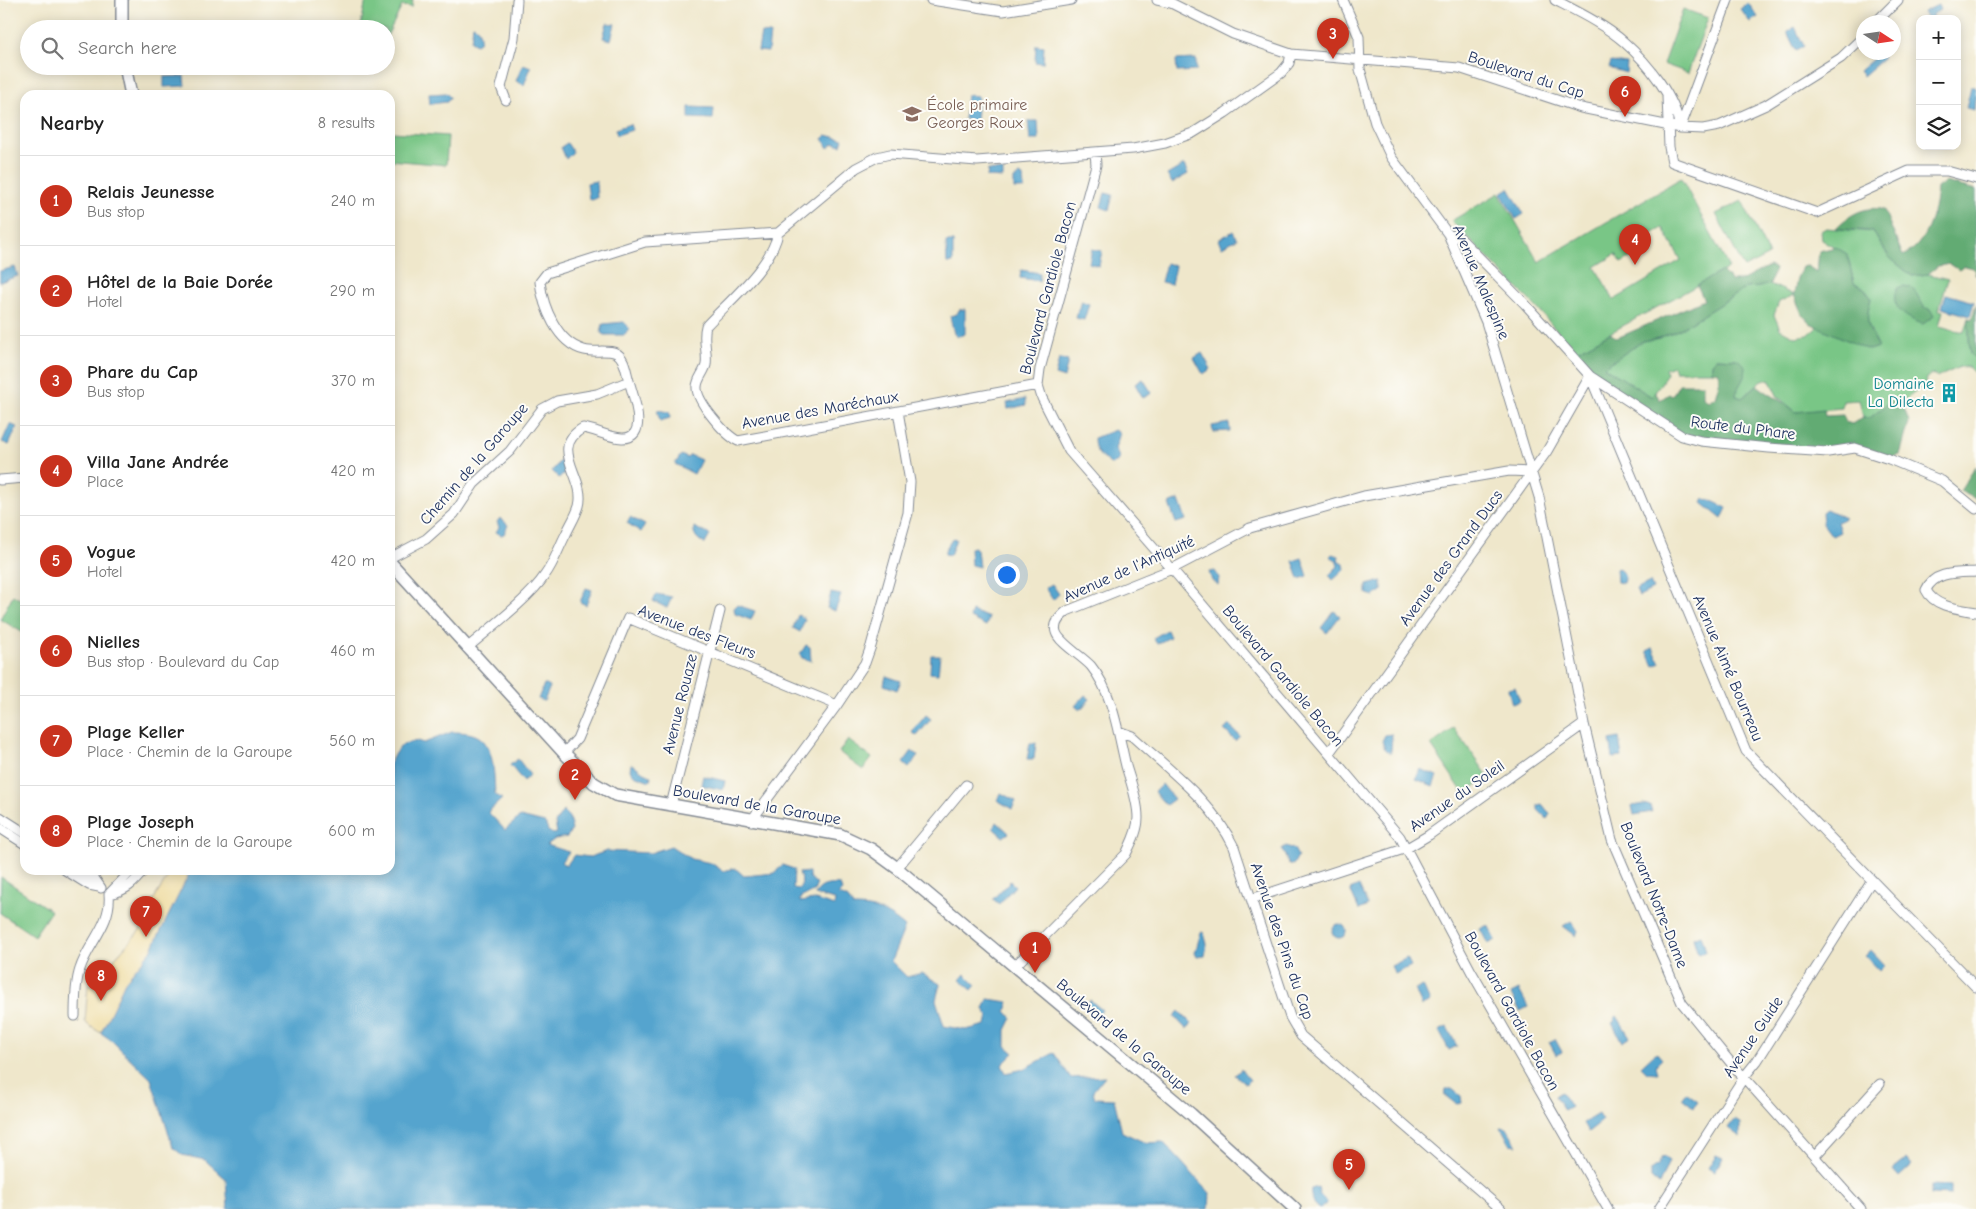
<!DOCTYPE html>
<html lang="en">
<head>
<meta charset="utf-8">
<style>
	:root { --surface:#fff; --page:#f2f2f2; --text:#222; --muted:#767676; --line:#e0e0e0; --accent:#c8321e }
	body { margin:0; font-family:"Comic Neue",sans-serif; background:var(--page); color:var(--text) }
	.controls { position:absolute; right:15px; top:15px; display:grid; overflow:hidden; border-radius:10px; box-shadow:0 2px 12px #0003 }
	.controls button { width:45px; height:45px; display:grid; place-items:center; padding:0; border:0; border-bottom:1px solid var(--line); background:var(--surface); color:var(--text); font:25px sans-serif }
	.compass { position:absolute; left:1856px; top:15px; width:45px; height:45px; border-radius:50%; background:var(--surface); box-shadow:0 2px 12px #0003; rotate:102deg }
	.you { position:absolute; left:1006px; top:574px; width:18px; height:18px; margin:-12px; border:4px solid #fff; border-radius:50%; background:#1a73e8; box-shadow:0 0 0 8px #1a73e833 }
	.badge { display:grid; place-items:center; width:32px; height:32px; border-radius:50%; background:var(--accent); color:#fff; font-size:16px; font-weight:700 }
	.pin { position:absolute; translate:-50% -41px; filter:drop-shadow(0 1px 2px #0008) }
	.pin::after { content:''; position:absolute; top:26px; width:18px; height:15px; background:inherit; clip-path:polygon(0 0,100% 0,50% 100%) }
	.list { margin:0; padding:0; list-style:none }
	h2 { display:flex; justify-content:space-between; align-items:center; height:65px; margin:0; padding:0 20px; font-size:21px }
	h2 small { font-size:16px; font-weight:400; color:var(--muted) }
	.list li { display:grid; grid-template-columns:32px 1fr auto; gap:15px; align-items:center; box-sizing:border-box; height:90px; padding:0 20px; border-top:1px solid var(--line) }
	.list b { display:block; font-size:19px; white-space:nowrap }
	.list p { margin:0; font-size:16px; white-space:nowrap; color:var(--muted) }
	.list em { font-size:16px; font-style:normal; color:var(--muted) }
	.icon { flex:none; width:28px; height:28px; fill:none; stroke:currentColor; stroke-width:2; stroke-linecap:round; stroke-linejoin:round }
	.map { position:relative; flex:none; width:1976px; height:1209px; overflow:hidden }
	.search { position:absolute; background:var(--surface); box-shadow:0 2px 12px #0003; left:20px; top:20px; width:375px; height:55px; display:flex; align-items:center; gap:12px; box-sizing:border-box; padding:0 18px; border-radius:28px; color:var(--muted); font-size:19px }
	.panel { position:absolute; background:var(--surface); box-shadow:0 2px 12px #0003; left:20px; top:90px; width:375px; height:785px; border-radius:15px }
	.map>svg:first-child { display:block }
	.green { fill:#79c686; stroke:#4a7a72; fill-rule:evenodd }
	.forest { fill:#62ab73; stroke:#3e6d68 }
	.sand { fill:#eeda9e; stroke:#84847e }
	.water { fill:#54a4ce; stroke:#386a96 }
	.lines { fill:none; stroke-linecap:round; stroke-linejoin:round }
	.minor-casing { stroke:#858b94; stroke-width:11 }
	.tertiary-casing { stroke:#858b94; stroke-width:14 }
	.minor { stroke:#fff; stroke-width:9 }
	.tertiary { stroke:#fff; stroke-width:11 }
	.labels { text-anchor:middle; dominant-baseline:central; stroke-width:4; stroke-linejoin:round; paint-order:stroke }
	.street-label { font-size:16px; fill:#1b2f5e; stroke:#fdfcf7 }
	.education-label { font-size:16px; fill:#785e54; stroke:#fdfcf7; text-anchor:start }
	.culture-label { font-size:16px; fill:#0d838f; stroke:#fdfcf7; text-anchor:end }
</style>
</head>
<body>
<div class="map">
<svg width="1976" height="1209" viewBox="0 0 1976 1209">
	<rect width="100%" height="100%" fill="#fdfcf7"/>
	<filter id="ink" filterUnits="userSpaceOnUse"><feTurbulence type="fractalNoise" baseFrequency=".02" numOctaves="2"/><feDisplacementMap in="SourceGraphic" scale="10" xChannelSelector="R" yChannelSelector="G"/><feConvolveMatrix kernelMatrix="1 2 1 2 8 2 1 2 1" color-interpolation-filters="sRGB"/></filter>
	<filter id="wash" filterUnits="userSpaceOnUse"><feTurbulence type="fractalNoise" baseFrequency=".0096" numOctaves="4" result="noise"/><feDisplacementMap in="SourceGraphic" scale="20" xChannelSelector="R" yChannelSelector="G"/><feGaussianBlur stdDeviation="1.12" result="paint"/><feColorMatrix in="noise" values="0 0 0 0 0 0 0 0 0 0 0 0 0 0 0 0 0 1.4 0 .05"/><feComposite in="paint" operator="in"/></filter>
	<g filter="url(#wash)">
		<rect width="100%" height="100%" fill="#efe7cb"/>
		<path class="green" d="M366,0h47l-1,7 -10,-1 -16,32v-9h-26z
			M1683,9l25,9 -20,55 -25,-9z
			M392,132l56,4 -2,29 -56,-5z
			M1681,178l48,90 -154,84 -38,-44 -86,-87 48,-28 40,69zM1663,228l18,32 -67,40 -19,-33 21,-13 5,9 23,-13 -5,-9z
			M1742,201l27,54 -25,13 -28,-54z
			M1826,228l47,4 17,26 22,18 16,-2 20,5 -9,31 4,1 -4,15 25,6 4,-14 2,36 6,6v15l-8,-8h-8l-22,10 -6,-3 -6,4 -1,7 -23,17 -11,-1 -21,17 -7,-1 -4,-17 -16,1 -1,7 -46,4 -18,-15 -9,-18 -9,3 -18,16 -6,-2 1,-37 -21,-1 -4,6v7h-37l-2,-5 -8,3 2,5 -15,23 -49,-30 40,-26 16,-3 21,-9 66,-41 13,-1 11,-3 24,11 -15,7 -5,13 6,14 15,8 13,-2 11,-9 49,24 11,-3c-11,-23 -15,-22 -8,-49l-7,-10 -10,-5 -7,-29 -25,-14 -1,-9z
			M13,595l12,7v32l-25,-15z
			M1454,728l34,48 -24,18 -33,-49z
			M848,740l24,18 -9,12 -24,-18z
			M1,877l50,34 -17,25 -34,-23z"/>
		<path class="forest" d="M1945,182l31,8v85l-3,-7 -9,-2 -5,4 -9,-6 -12,2 -10,8 -16,2 -22,-18 -17,-26c-13,-3 -24,-1 -37,-4 11,-12 31,-24 48,-18l19,46c24,-12 32,-43 34,-68z
			M1836,247l11,7 7,29 10,5 7,10c-6,24 -4,29 8,49l-11,3 -58,-27 -8,-9 -8,-19 3,-17 5,-11 5,-1 10,6 2,-21z
			M1769,266l6,3 -5,15 -11,3 -13,1 -66,41 -21,9 -16,3 -39,26 48,30 3,-5 5,8 9,-6 3,2 7,-12h24v13l5,4 7,-4 4,-14v-11l-7,-1v-7l4,-6 21,1 9,7c0,15 -9,18 -10,30l6,2 15,-13c14,11 24,15 39,27l28,-3 1,7 18,-1 2,7 7,2 11,-7 7,1 21,-17 11,1 7,20 -9,33 -11,4 -34,-11 -27,4 -146,-17 -90,-61 -17,-22 35,-19 7,5 87,-38 -7,-15 25,-14 9,10h10z
			M1904,286l9,2 11,19 6,2 4,7 -11,8c-17,-5 -35,-18 -26,-36z
			M1976,305v55l-6,-6 -2,-36 4,1z
			M1976,466v33l-16,-8z"/>
		<path class="sand" d="M172,870h19l-40,81 -25,29 -25,53 -13,-8 -3,-4 3,-37 11,3 14,-27 39,-43 -5,-7z"/>
		<path class="water" d="M1748,3l10,14 -8,5 -10,-13z
			M1938,5l2,5 -8,5 1,3h-7l-3,-6z
			M607,23l8,1 -4,16 -8,-2z
			M473,25c5,1 8,11 7,16l-4,3 -5,-3z
			M1795,27l9,19 -8,5 -9,-19z
			M761,33l9,1 -2,18 -10,-1z
			M1036,45l8,1 -1,17 -8,-1z
			M1880,53l4,5 -21,18 -4,-5z
			M1196,59v12l-19,1 -1,-12z
			M1611,62l16,2 -1,9 -17,-5z
			M523,64l8,3 -7,18 -8,-4z
			M184,76l1,10 -21,1v-10z
			M1971,86l5,2 -2,22 -8,-2z
			M446,93l4,4 -3,5 -17,2 -1,-10z
			M967,95l11,1 -2,25 -12,-2z
			M689,107l25,1 -1,11 -24,-1z
			M1028,121h10l1,19h-9z
			M630,124l2,6 -15,5 -2,-6z
			M826,135l17,4 -2,6 -7,-2 -6,5 -5,-9z
			M567,143l6,9 -7,7 -5,-12z
			M1184,165l4,9 -16,9 -5,-8z
			M988,170l15,1v7l-16,-1z
			M1020,175l3,2 1,12h-10v-10z
			M596,181l1,17 -5,2 -3,-1 -2,-16z
			M1509,188l15,26 -8,5 -15,-26z
			M1105,193l8,2 -4,15 -8,-3z
			M1233,231l4,8 -15,8 -4,-7z
			M946,242h7v21h-6z
			M1092,249l10,2 -3,15 -10,-3z
			M1166,263l9,3 -4,18 -10,-2z
			M15,267l3,9 -18,6v-11z
			M1021,270l19,3 -1,8 -19,-3z
			M1946,294l28,8 -4,14 -28,-8z
			M1081,301l8,3 -5,16 -8,-2z
			M965,309v25l-6,2 -5,-2 -4,-18 7,-2 2,-4z
			M624,322l5,6 -4,7h-21l-3,-2 2,-9z
			M1202,353l9,16 -8,5 -9,-16z
			M1059,359l9,2 -4,17 -9,-3z
			M1143,379l9,14 -9,5 -8,-14z
			M1025,399l1,6 -18,4 -1,-6z
			M657,410l12,2 1,6 -10,3z
			M1229,423l1,8 -17,1 -1,-6z
			M10,424l7,3 -8,18 -7,-3z
			M1115,430l5,3 -5,16 5,10 -8,6c-11,-8 -18,-12 -18,-27z
			M681,455l6,3 3,-3 11,5 -7,14 -19,-10z
			M561,460l4,13 -6,5 -7,-7z
			M1704,499l6,1 17,8 -5,11 -20,-16z
			M1179,500l7,20 -10,3 -7,-19z
			M1826,509l19,9 -8,4 3,10 -8,4 -9,-12 -1,-12z
			M630,517l15,8 -4,7 -14,-9z
			M500,518l8,7 -4,9 -3,1 -5,-3 3,-5 -2,-5z
			M694,527l16,8 -5,9c-7,-5 -12,-7 -11,-17z
			M953,538l3,1 -6,16 -5,-1v-4z
			M975,547l2,3 2,17 -8,-2 -1,-17z
			M1333,554l6,2 -1,5 6,3 1,5 -12,11 -4,-5 9,-9 -2,-6 -6,-4z
			M1302,558l6,18 -9,3 -6,-18z
			M1618,568l7,7 -2,8 -6,-1 -1,-13z
			M1215,571l4,6 -1,8 -6,-4 -3,-9z
			M1382,581v10l-8,5 -7,-2v-9z
			M1650,582l3,7 -14,7 -3,-7z
			M1052,584l7,10 -6,6 -8,-12z
			M586,588l6,2 -6,15 -6,-3z
			M831,593l10,2 -6,16 -8,-3z
			M656,594l16,3 -5,11 -14,-7z
			M737,605l18,6 -4,9 -16,-6 -1,-6z
			M972,611l17,7 -3,8 -16,-8z
			M1334,611l6,5 -13,17 -6,-5z
			M798,615l7,4 -5,13 -7,-4z
			M1167,630l3,7 -13,7 -4,-6z
			M806,645l4,2 1,14 -9,-3 -2,-4z
			M1653,648l7,15 -6,3 -7,-15z
			M931,655h9l-2,19 -8,-1z
			M886,676l15,5 -4,9 -13,-5z
			M544,684l6,3 -6,14 -6,-2z
			M1515,687l5,14 -8,3 -4,-15z
			M1085,695l5,4 -10,11 -5,-4z
			M926,715l5,4 -14,17 -5,-4z
			M1229,725l11,11 -5,5 -11,-11z
			M452,732c8,0 19,0 27,5 16,10 15,41 16,58l7,4 -14,13 17,18 15,-13 25,6 3,8 5,3 4,-1 -2,-10 8,-12 6,6 3,13 -5,7 -12,2 -8,6 22,7 -8,10 5,4 8,-11 16,2 17,-6 43,2 21,-7 20,13 20,4 12,8 12,-3 9,8 31,-3 7,-8 12,4 -1,19 6,1 3,-6 -3,-10 10,-1v5l8,7 -3,7 -14,7v4l15,-2 19,6 1,-6 -20,-5c5,-11 15,-11 25,-10l2,6 -4,4c10,3 9,1 15,12 22,0 35,5 52,20l-14,34 16,16 15,-4 18,11 -4,16 8,26 22,4 20,-5 2,-9 -4,-7 4,-10 21,3 -3,9 6,7 -6,12v16l8,7 -12,12 4,8 18,-4 30,-16 17,25 34,-2 -12,15 2,7 19,1 8,33 24,11 17,-1 47,51 -1,16h-981l-2,-30 -21,-19 -23,-5 -9,-8 -22,-68 -40,-39 -10,-7 25,-53 25,-29 40,-81h199v-107l5,-10 8,-9 14,-3 7,2z
			M1392,734l-1,19 -6,-4 -3,-8 3,-6z
			M1619,738l3,19 -9,1 -3,-18z
			M1030,743h6l-2,16h-7z
			M912,751l6,5 -9,12 -6,-5z
			M518,759l12,16 -7,6 -13,-16z
			M631,764c8,3 10,8 20,12l-1,5 -16,-6 -4,-5z
			M1420,769l17,7 -4,10 -17,-7z
			M703,776l22,5 -2,9 -22,-5z
			M1162,784l12,15 -8,6 -12,-13z
			M1001,793l15,8 -4,8 -15,-9z
			M1542,804l8,10 -3,5 -9,-9v-5z
			M1644,804l6,2 2,6 -18,3 -2,-9z
			M997,822l12,11 -6,4 -10,-9z
			M1286,846l8,3 4,7 -5,9 -5,-2 -6,-14z
			M1010,881l5,5 -16,18 -6,-5z
			M1359,886l9,20 -9,4 -9,-20z
			M1571,921l7,11 -2,4 -13,-10z
			M1332 931a7 7 0 1 1 14 0a7 7 0 1 1-14 0Z
			M1488,925l8,15 -8,4 -8,-15z
			M1201,932l3,1 3,11 -2,12 -8,1 -2,-4z
			M1701,935l5,16 -8,3 -5,-16z
			M1871,950l14,15 -6,6 -14,-15z
			M1407,958l4,8 -16,8 -4,-8z
			M965,974l11,11 -4,5 -12,-10z
			M1423,986l7,16 -8,4 -7,-16z
			M1519,990l9,17 -8,4 -9,-17z
			M1090,1000l12,10 -4,5 -12,-10z
			M1179,1011l13,13 -6,5 -12,-13z
			M1617,1016l13,21 -8,5 -10,-19 4,-2 -2,-3z
			M1447,1027l10,19 -8,4 -10,-19z
			M1555,1039l7,13 -6,3 -7,-13z
			M1656,1052l6,7 -7,7 2,7 -10,-1 -6,-6z
			M1241,1069l9,11 -4,4 -11,-9z
			M1447,1089h5l9,7 1,7 -5,1 -13,-10z
			M1561,1092l10,15 -7,4 -9,-15z
			M1686,1092l12,9 -5,6 -11,-9z
			M1598,1114l4,7 -14,11 -5,-9z
			M1734,1120l6,3v14l-12,-9z
			M1501,1127l6,1 10,17 -7,-1z
			M1716,1155l7,3 -9,14 -6,-4z
			M1665,1157l4,4 -10,24 -8,-7v-8l7,-5 3,-7z
			M1907,1159l5,6 -13,12 -6,-7z
			M1931,1185l20,1v9l-20,-1z
			M1318,1187l2,8 7,8 -7,6c-7,-5 -10,-11 -9,-20z"/>
	</g>
	<g filter="url(#ink)">
		<g class="lines">
			<g class="minor-casing">
				<path id="minor" d="M931,0l72,11 68,-11
					M1157,0l14,3 62,31 58,20 168,14 122,40 99,20 23,1 16,-3 47,-21 75,-47 23,-22
					M1343,0l16,37 1,32 15,54 16,34 57,77 38,88 53,175 45,227 28,116 70,163 49,60 130,146
					M1555,0c23,12 50,25 69,42 24,21 51,55 56,86
					M1876,22l22,-22
					M1667,96l2,51 3,15 145,51 92,-42h38l29,8
					M506,100l-5,-13 13,-49 3,-38
					M1681,126l47,-126
					M1095,152l1,13 -56,204 -2,16 4,13 27,53 103,118 228,268 71,134 137,238
					M778,233c-7,34 -49,68 -72,93 -4,13 2,26 0,39 -2,8 -9,14 -9,22 -1,14 28,48 41,54l300,-56
					M1448,234l11,3 66,67 65,72 92,60 19,5 68,7 59,4 27,-4 34,11 53,22 34,28
					M1590,376l156,375 230,236
					M0,480l25,-2
					M390,558l36,-19 28,-25 20,-30 36,-33 32,-42 15,-8 40,-7 32,-13c-3,-9 -4,-24 -13,-28 -9,-4 -22,0 -32,-3 -27,-7 -41,-43 -44,-68l7,-9 98,-31 133,-9 78,-65 21,-11 13,-3 87,7 156,-12 32,-6 28,-10 32,-20 56,-40 8,-10 2,-9
					M1976,572c-18,1 -42,-1 -50,18 8,17 33,19 50,22
					M467,648c22,-19 63,-50 78,-73 9,-12 14,-28 21,-41 4,-9 10,-18 13,-28 8,-29 -32,-57 4,-78 13,2 25,9 39,10 28,1 11,-43 7,-57
					M1118,731l14,5c37,34 80,65 102,111l56,170 11,19 200,173
					M564,753l13,-14 51,-121 209,87
					M1329,753l218,-302 43,-75
					M671,805l49,-194
					M0,817l25,16
					M751,821l86,-116 28,-42 6,-17 37,-133 2,-31 -12,-71
					M0,828l25,16
					M897,868l69,-83
					M65,870l24,15 10,2
					M82,870l12,8 7,10
					M109,894c17,-3 25,-11 35,-24
					M1251,899l156,-51 22,-13 155,-111
					M1014,967l112,-113c5,-11 12,-23 12,-36 0,-17 -7,-35 -12,-52 -8,-33 -13,-73 -35,-100 -9,-10 -32,-23 -35,-34 -3,-9 5,-16 11,-21l105,-42 78,-41 114,-32 145,-25 23,1
					M75,1016c0,-14 0,-33 5,-47 8,-26 32,-45 29,-75l23,-24
					M1815,1156l65,-72
					M1659,1209l85,-132 13,-16 115,-181"/>
			</g>
			<g class="tertiary-casing">
				<path id="tertiary" d="M122,0v29
					M125,66l6,29
					M390,562l174,191 30,30 21,12 226,40 30,14 26,19 294,246 104,95"/>
			</g>
			<use href="#minor" class="minor"/>
			<use href="#tertiary" class="tertiary"/>
		</g>
	</g>
	<defs>
		<g id="school-bare" transform="scale(1.5)"><path d="M0-5L7-2L0 1L-7-2ZM-4 1L0 2.5L4 1V4Q0 6-4 4Z" fill="#8d6e63" stroke="#fdfcf7" stroke-width="2.5" paint-order="stroke"/></g>
		<g id="building-bare" transform="scale(1.5)"><path d="M-4-6H4V6H1V3H-1V6H-4ZM-2.5-4.3h1.7v1.8h-1.7ZM.8-4.3h1.7v1.8H.8ZM-2.5-1h1.7V.8h-1.7ZM.8-1h1.7V.8H.8Z" fill="#0f9aa8" stroke="#fdfcf7" stroke-width="2.5" paint-order="stroke"/></g>
	</defs>
	<g fill-rule="evenodd">
		<use href="#school-bare" x="912" y="114"/>
		<use href="#building-bare" x="1949" y="393"/>
	</g>
	<g class="labels">
		<g class="street-label">
			<text transform="translate(1526 75) rotate(18)">Boulevard du Cap</text>
			<text transform="translate(1481 282) rotate(67)">Avenue Malespine</text>
			<text transform="translate(1048 288) rotate(-75)">Boulevard Gardiole Bacon</text>
			<text transform="translate(820 410) rotate(-10)">Avenue des Maréchaux</text>
			<text transform="translate(1743 428) rotate(7)">Route du Phare</text>
			<text transform="translate(474 464) rotate(-49)">Chemin de la Garoupe</text>
			<text transform="translate(1451 558) rotate(-54)">Avenue des Grand Ducs</text>
			<text transform="translate(1129 569) rotate(-24)">Avenue de l'Antiquité</text>
			<text transform="translate(697 632) rotate(21)">Avenue des Fleurs</text>
			<text transform="translate(1728 668) rotate(67)">Avenue Aimé Bourreau</text>
			<text transform="translate(1283 676) rotate(50)">Boulevard Gardiole Bacon</text>
			<text transform="translate(680 704) rotate(-76)">Avenue Rouaze</text>
			<text transform="translate(1457 796) rotate(-35)">Avenue du Soleil</text>
			<text transform="translate(757 805) rotate(10)">Boulevard de la Garoupe</text>
			<text transform="translate(1654 895) rotate(68)">Boulevard Notre-Dame</text>
			<text transform="translate(1282 941) rotate(71)">Avenue des Pins du Cap</text>
			<text transform="translate(1512 1011) rotate(61)">Boulevard Gardiole Bacon</text>
			<text transform="translate(1124 1037) rotate(40)">Boulevard de la Garoupe</text>
			<text transform="translate(1753 1037) rotate(-56)">Avenue Guide</text>
		</g>
		<g class="education-label">
			<text x="927" y="105">École primaire<tspan x="927" dy="18">Georges Roux</tspan></text>
		</g>
		<g class="culture-label">
			<text x="1934" y="384">Domaine<tspan x="1934" dy="18">La Dilecta</tspan></text>
		</g>
	</g>
</svg>
<div class="controls">
<button>+</button>
<button>−</button>
<button><svg class="icon" aria-label="layers" viewBox="0 0 24 24"><path d="M12 4l9 5-9 5-9-5zM3 14l9 5 9-5"/></svg></button>
</div>
<svg class="compass" viewBox="-18 -18 36 36"><path d="M0-13l5 13h-10z" fill="#e53935"/><path d="M0 13l5-13h-10z" fill="#767676"/></svg>
<div class="you"></div>
<div class="pin badge" style="left:1035px;top:973px">1</div>
<div class="pin badge" style="left:575px;top:800px">2</div>
<div class="pin badge" style="left:1333px;top:59px">3</div>
<div class="pin badge" style="left:1635px;top:265px">4</div>
<div class="pin badge" style="left:1349px;top:1190px">5</div>
<div class="pin badge" style="left:1625px;top:117px">6</div>
<div class="pin badge" style="left:146px;top:937px">7</div>
<div class="pin badge" style="left:101px;top:1001px">8</div>
<div class="search"><svg class="icon" aria-label="search" viewBox="0 0 24 24"><circle cx="10" cy="10" r="6"/><path d="M15 15l6 6"/></svg>Search here</div>
<section class="panel">
<h2>Nearby<small>8 results</small></h2>
<ul class="list">
<li><span class="badge">1</span><div><b>Relais Jeunesse</b><p>Bus stop</p></div><em>240 m</em></li>
<li><span class="badge">2</span><div><b>Hôtel de la Baie Dorée</b><p>Hotel</p></div><em>290 m</em></li>
<li><span class="badge">3</span><div><b>Phare du Cap</b><p>Bus stop</p></div><em>370 m</em></li>
<li><span class="badge">4</span><div><b>Villa Jane Andrée</b><p>Place</p></div><em>420 m</em></li>
<li><span class="badge">5</span><div><b>Vogue</b><p>Hotel</p></div><em>420 m</em></li>
<li><span class="badge">6</span><div><b>Nielles</b><p>Bus stop · Boulevard du Cap</p></div><em>460 m</em></li>
<li><span class="badge">7</span><div><b>Plage Keller</b><p>Place · Chemin de la Garoupe</p></div><em>560 m</em></li>
<li><span class="badge">8</span><div><b>Plage Joseph</b><p>Place · Chemin de la Garoupe</p></div><em>600 m</em></li>
</ul>
</section>
</div>
</body>
</html>
